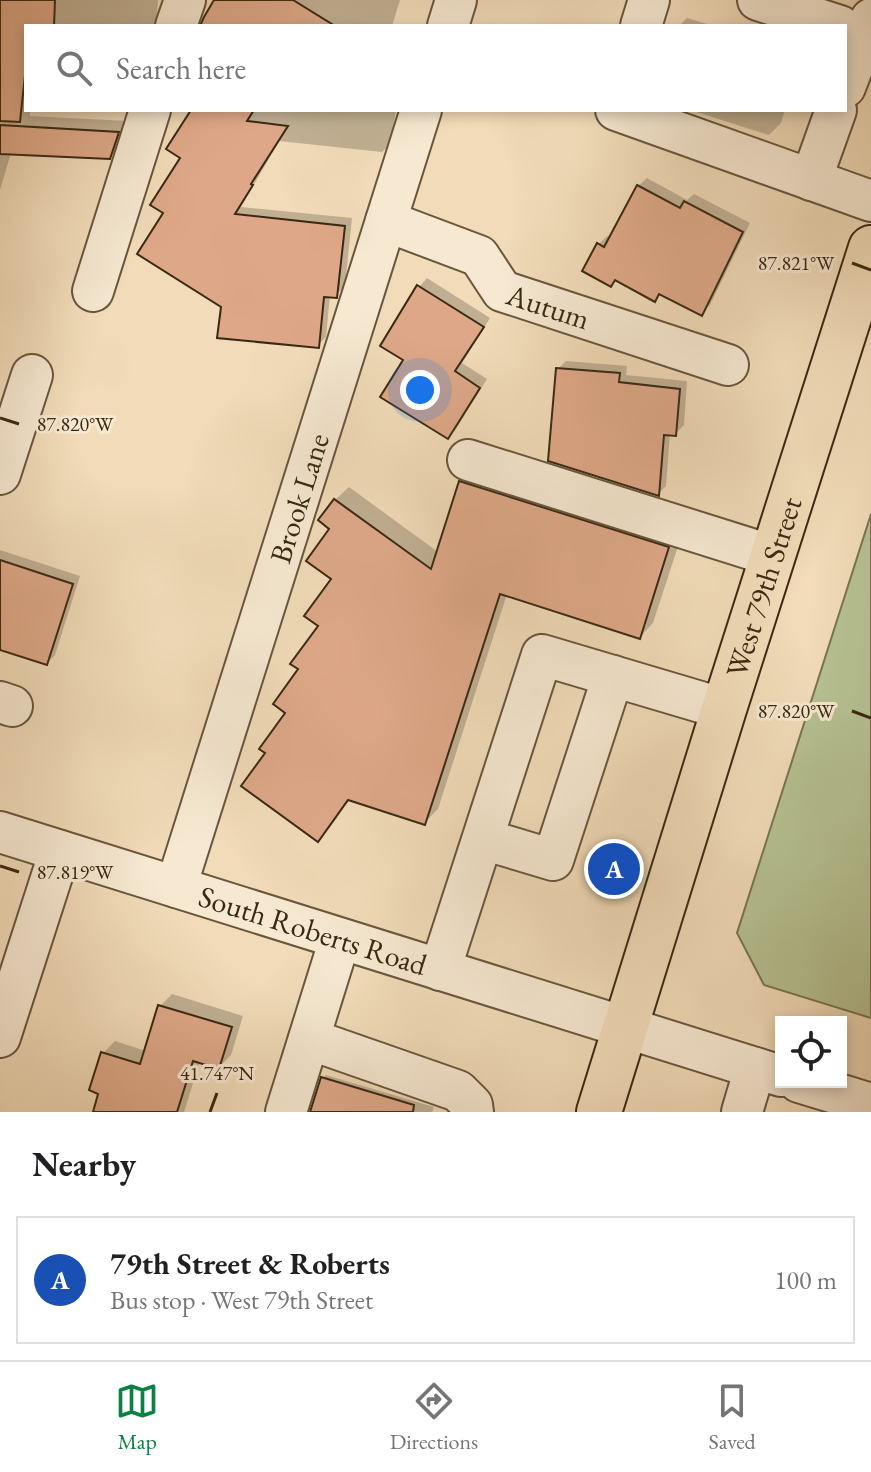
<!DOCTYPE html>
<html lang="en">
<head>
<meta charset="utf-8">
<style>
	:root { --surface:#fff; --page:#f2f2f2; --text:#202124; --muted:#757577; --line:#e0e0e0; --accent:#0b8043 }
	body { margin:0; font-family:"EB Garamond",serif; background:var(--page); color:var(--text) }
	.controls { position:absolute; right:24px; bottom:24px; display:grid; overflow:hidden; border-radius:0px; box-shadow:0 4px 12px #0003 }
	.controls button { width:72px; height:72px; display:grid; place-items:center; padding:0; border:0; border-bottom:2px solid var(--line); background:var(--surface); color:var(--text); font:40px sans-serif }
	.you { position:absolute; left:420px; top:390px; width:28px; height:28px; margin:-20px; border:6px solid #fff; border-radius:50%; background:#1a73e8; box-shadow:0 0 0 12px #1a73e833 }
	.badge { display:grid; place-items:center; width:52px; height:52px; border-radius:50%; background:var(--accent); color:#fff; font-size:26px; font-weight:700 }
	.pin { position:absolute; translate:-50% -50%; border:4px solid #fff; box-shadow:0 2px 8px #0006 }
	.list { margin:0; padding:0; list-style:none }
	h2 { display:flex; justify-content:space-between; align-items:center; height:104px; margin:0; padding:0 32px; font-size:34px }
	h2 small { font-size:26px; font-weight:400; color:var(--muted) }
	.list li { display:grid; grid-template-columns:52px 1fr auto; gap:24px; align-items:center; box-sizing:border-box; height:128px; margin:0 16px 16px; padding:0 16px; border:2px solid var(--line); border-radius:0px }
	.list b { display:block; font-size:30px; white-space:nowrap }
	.list p { margin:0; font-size:26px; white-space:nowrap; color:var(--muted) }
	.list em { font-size:26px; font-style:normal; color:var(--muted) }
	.icon { flex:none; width:44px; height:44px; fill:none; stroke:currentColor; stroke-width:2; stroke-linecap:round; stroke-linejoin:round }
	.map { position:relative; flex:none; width:871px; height:1112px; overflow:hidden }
	.search { position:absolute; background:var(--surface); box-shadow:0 4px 12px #0003; left:24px; right:24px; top:24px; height:88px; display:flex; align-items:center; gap:20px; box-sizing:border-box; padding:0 28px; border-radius:0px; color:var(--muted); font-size:30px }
	.sheet { height:248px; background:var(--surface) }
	nav { display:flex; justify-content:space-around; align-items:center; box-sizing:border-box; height:112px; border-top:2px solid var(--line); background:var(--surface); font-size:22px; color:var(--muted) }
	nav a { display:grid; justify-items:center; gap:4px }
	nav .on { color:var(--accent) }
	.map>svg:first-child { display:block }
	.green { fill:#b6c192; stroke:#787552; stroke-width:2 }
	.shadow { fill:#0003 }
	.building { fill:#dea888; stroke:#3a2912; stroke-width:2 }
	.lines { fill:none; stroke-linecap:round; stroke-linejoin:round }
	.minor-casing { stroke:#68563c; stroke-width:44 }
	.major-casing { stroke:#3a2912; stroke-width:48 }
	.minor { stroke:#f6e8d1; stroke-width:40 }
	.major { stroke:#f1dbb8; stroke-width:44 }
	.ticks { fill:none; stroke:#3a2912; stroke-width:3 }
	.labels { text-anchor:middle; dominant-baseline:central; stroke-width:6; stroke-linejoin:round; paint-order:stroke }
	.street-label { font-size:30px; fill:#3a2912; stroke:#f6e8d1 }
	.ticks-label { font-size:20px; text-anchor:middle; fill:#3a2912; stroke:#f6e8d1; stroke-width:6; stroke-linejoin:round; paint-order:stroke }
</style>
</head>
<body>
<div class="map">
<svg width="871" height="1112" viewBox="0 0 871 1112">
	<rect width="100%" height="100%" fill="#f1dbb8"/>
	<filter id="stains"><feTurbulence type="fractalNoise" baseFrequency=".0025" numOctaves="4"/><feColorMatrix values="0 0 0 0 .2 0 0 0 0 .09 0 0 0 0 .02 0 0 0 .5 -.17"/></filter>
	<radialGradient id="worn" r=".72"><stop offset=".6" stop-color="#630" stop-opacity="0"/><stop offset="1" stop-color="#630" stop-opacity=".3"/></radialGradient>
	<path class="green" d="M871,514v504l-107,-33 -27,-52z"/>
	<path class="shadow" d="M0,0h158l-2,26h-130v84h4v6l98,5 -7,25 -11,11 -99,-4 -11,37z
		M217,0h183l-8,26h-190z
		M687,18l27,8h-35z
		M194,110h202l-5,33 -9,9 -103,-11 -38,66 111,11 -7,68 -9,9h-6l-4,42 -8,8 -95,-39 -57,-93 17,-55z
		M690,110h95l-4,13 -12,12z
		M647,178l40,22 7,-6 56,29 -40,82 -9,8 -40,-20 -6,6 -39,-20 -5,5 -12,-40 8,-8 4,2 27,-52z
		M427,278l63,40 -28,45 25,16 -31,50 -8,8 -29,-150z
		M566,361l61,5 -1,9 61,6 -3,44 -9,9 -5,-1 -4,53 -8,8 -100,-125z
		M474,468l208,66 -29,89 -13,14 -133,-43 -69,215 -13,13 -75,-23 -19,27 -14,14 -49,-87 20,-40 13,-44 19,-44 13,-47 -1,-50 3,-28 14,-13 89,65 23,-70z
		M0,550l80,26 -25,79 -8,8 -47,-15z
		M172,994l71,22 -12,39 -12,12 -19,-6 -16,51h-89l6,-20 2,-39 12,-12 31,10 14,-45z
		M326,1075l108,32 -2,5h-120l11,-34z"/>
	<path class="building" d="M0,0h55l-1,26h-28v40l-6,56 -20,-1z
		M214,0h79l42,26h-135l4,-9z
		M191,110h63l-7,11 41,5 -37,58 2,1 -18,29 110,12 -8,72 -13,-1 -5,51 -102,-10 4,-31 -84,-53 26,-41 -13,-8 30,-47 -14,-9z
		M0,125l119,7 -9,27 -110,-5z
		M637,185l43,23 4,-7 59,31 -41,84 -43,-22 -4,8 -40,-22 -4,7 -29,-16 15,-28 7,4z
		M417,285l67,42 -29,44 25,17 -32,51 -68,-42 23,-37 -23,-14z
		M556,368l64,5 -1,9 61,7 -4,47 -12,-1 -5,61 -111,-35z
		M459,481l210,66 -29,92 -140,-45 -75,231 -77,-25 -30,42 -77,-56 24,-33 -6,-4 26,-36 -12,-9 25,-35 -8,-5 28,-38 -14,-10 27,-37 -25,-18 23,-32 -11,-9 16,-21 97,70z
		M0,560l73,24 -26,81 -47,-15z
		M158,1005l74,22 -13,42 -26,-8 -16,51h-84l5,-18 -9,-4 12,-38 39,12z
		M321,1077l93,28 -1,7h-103z"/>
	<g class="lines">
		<g class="minor-casing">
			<g id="minor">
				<path d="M758,0l82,26"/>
				<path d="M176,26l9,-26"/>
				<path d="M448,26l8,-26"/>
				<path d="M641,26l8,-26"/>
				<path d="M845,87l26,-68"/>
				<path d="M616,110l255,91"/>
				<path d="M811,180l25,-70"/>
				<path id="s1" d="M386,221l93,35 23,35 226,74"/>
				<path d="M93,291l57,-181"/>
				<path d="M468,460l305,96"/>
				<path d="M0,474l32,-99"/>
				<path d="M0,702l12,4"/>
				<path id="s2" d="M0,832l781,244"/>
				<path d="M483,839l70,21 60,-184"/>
				<path id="s3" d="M176,887l245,-777"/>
				<path d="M440,970l102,-315 182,54"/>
				<path d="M0,1037l60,-186"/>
				<path d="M309,1039l149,52 14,14 1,7"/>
				<path d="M799,1082l72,22"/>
				<path d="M286,1112l54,-173"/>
				<path d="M742,1112l13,-44"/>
			</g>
		</g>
		<g class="major-casing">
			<g id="major">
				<path id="s4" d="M599,1112l125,-403 147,-461"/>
			</g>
		</g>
		<use href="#minor" class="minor"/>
		<use href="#major" class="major"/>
	</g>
	<path class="ticks" d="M852,263l19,7M0,418l19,6M852,711l19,7M0,866l19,6M210,1112l7,-19"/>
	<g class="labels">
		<g class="street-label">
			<text stroke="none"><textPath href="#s1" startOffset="190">Autum</textPath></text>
			<text stroke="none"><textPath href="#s3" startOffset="408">Brook Lane</textPath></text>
			<text stroke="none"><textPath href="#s4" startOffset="550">West 79th Street</textPath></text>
			<text stroke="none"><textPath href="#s2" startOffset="328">South Roberts Road</textPath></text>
		</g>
	</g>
	<g class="ticks-label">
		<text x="796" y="270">87.821°W</text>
		<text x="75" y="431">87.820°W</text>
		<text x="796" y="718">87.820°W</text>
		<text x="75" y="879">87.819°W</text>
		<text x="217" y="1080">41.747°N</text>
	</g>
	<rect width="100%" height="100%" filter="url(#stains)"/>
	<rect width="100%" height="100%" fill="url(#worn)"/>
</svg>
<div class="controls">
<button><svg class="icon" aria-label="locate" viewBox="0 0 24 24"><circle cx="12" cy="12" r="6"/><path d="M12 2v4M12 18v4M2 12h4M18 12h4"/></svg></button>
</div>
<div class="you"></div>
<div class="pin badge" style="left:614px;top:869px;background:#1a4fb4">A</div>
<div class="search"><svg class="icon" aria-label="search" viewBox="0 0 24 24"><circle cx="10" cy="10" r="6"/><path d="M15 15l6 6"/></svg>Search here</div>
</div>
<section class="sheet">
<h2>Nearby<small></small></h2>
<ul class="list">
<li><span class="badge" style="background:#1a4fb4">A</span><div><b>79th Street &amp; Roberts</b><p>Bus stop · West 79th Street</p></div><em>100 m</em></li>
</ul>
</section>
<nav>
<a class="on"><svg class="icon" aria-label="map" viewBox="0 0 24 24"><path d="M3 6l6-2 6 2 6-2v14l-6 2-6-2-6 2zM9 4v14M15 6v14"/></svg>Map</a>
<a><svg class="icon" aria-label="directions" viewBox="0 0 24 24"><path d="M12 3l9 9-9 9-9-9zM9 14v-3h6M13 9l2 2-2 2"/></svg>Directions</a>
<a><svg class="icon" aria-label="saved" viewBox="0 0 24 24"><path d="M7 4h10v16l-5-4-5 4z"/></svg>Saved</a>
</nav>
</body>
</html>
